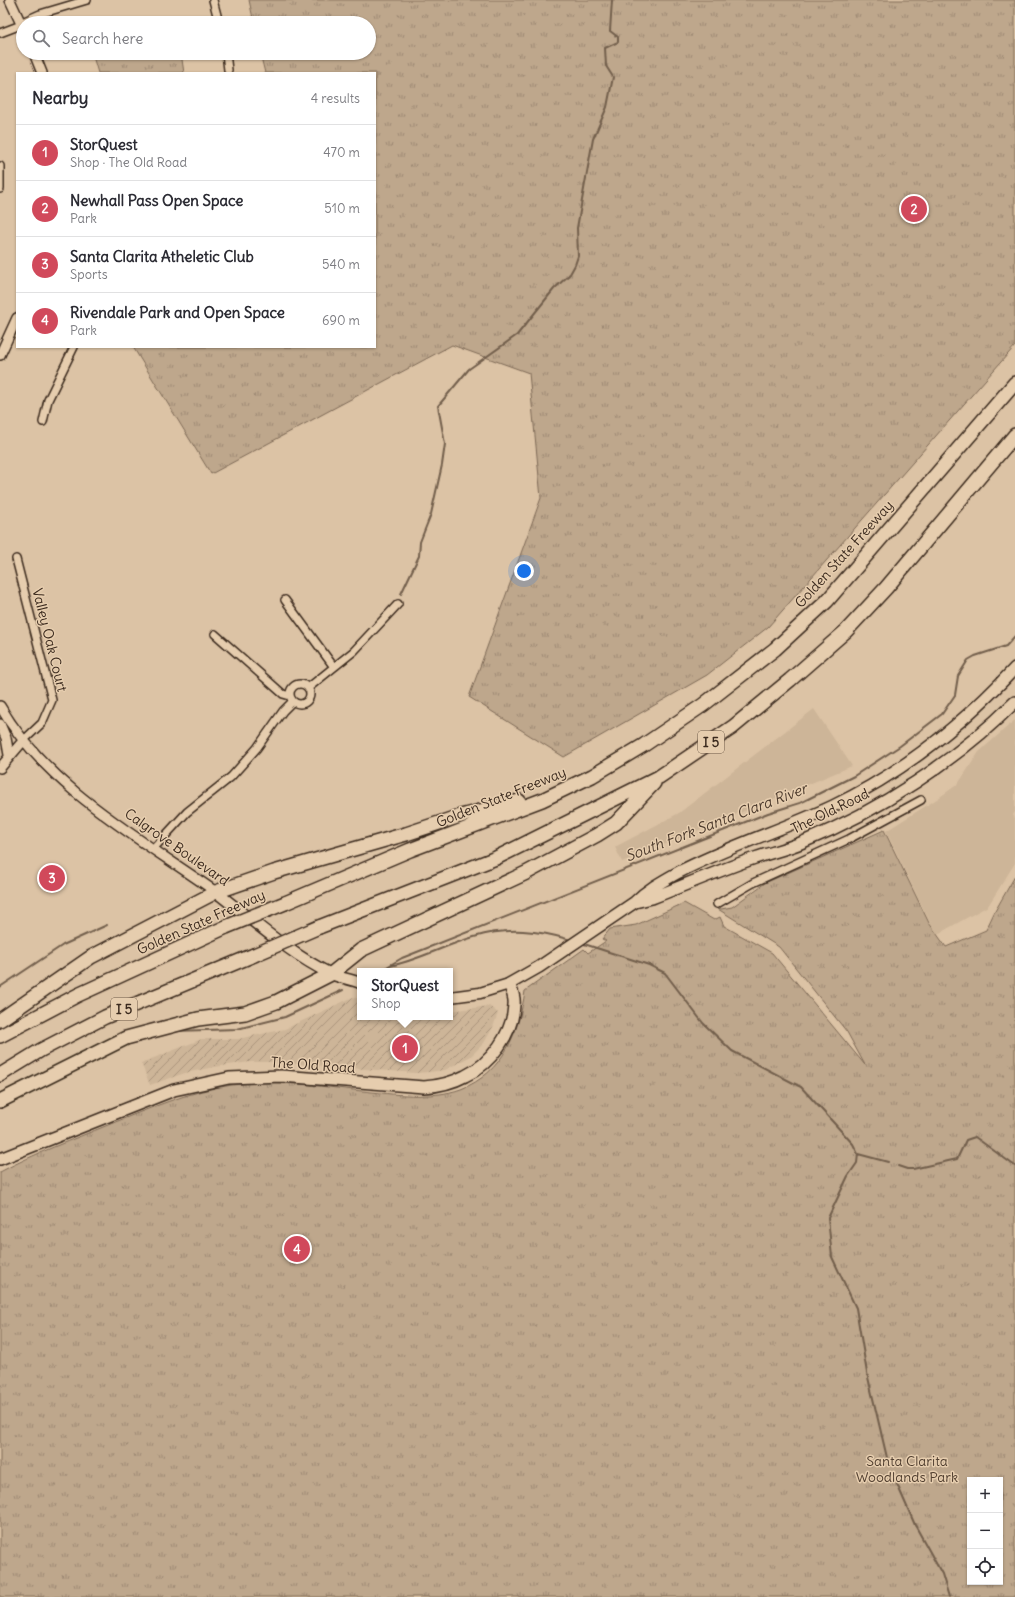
<!DOCTYPE html>
<html lang="en">
<head>
<meta charset="utf-8">
<style>
	:root { --surface:#fff; --page:#f7f7f7; --text:#2b2b33; --muted:#7c7c81; --line:#e1e1e2; --accent:#d1495b }
	body { margin:0; font-family:Delius,sans-serif; background:var(--page); color:var(--text) }
	.controls { position:absolute; right:12px; bottom:12px; display:grid; overflow:hidden; border-radius:0px; box-shadow:0 1px 3px #0004 }
	.controls button { width:36px; height:36px; display:grid; place-items:center; padding:0; border:0; border-bottom:1px solid var(--line); background:var(--surface); color:var(--text); font:20px sans-serif }
	.you { position:absolute; left:524px; top:571px; width:14px; height:14px; margin:-10px; border:3px solid #fff; border-radius:50%; background:#1a73e8; box-shadow:0 0 0 6px #1a73e833 }
	.badge { display:grid; place-items:center; width:26px; height:26px; border-radius:50%; background:var(--accent); color:#fff; font-size:13px; font-weight:700 }
	.pin { position:absolute; translate:-50% -50%; border:2px solid #fff; box-shadow:0 1px 4px #0006 }
	.popup { position:absolute; left:357px; top:968px; width:96px; height:52px; box-sizing:border-box; display:grid; place-content:center; border-radius:0px; background:var(--surface); filter:drop-shadow(0 1px 3px #0005); font-size:13px; white-space:nowrap; color:var(--muted) }
	.popup b { font-size:15px; color:var(--text) }
	.popup::after { content:''; position:absolute; left:50%; top:100%; margin-left:-8px; border:8px solid transparent; border-top-color:var(--surface) }
	.list { margin:0; padding:0; list-style:none }
	h2 { display:flex; justify-content:space-between; align-items:center; height:52px; margin:0; padding:0 16px; font-size:17px }
	h2 small { font-size:13px; font-weight:400; color:var(--muted) }
	.list li { display:grid; grid-template-columns:26px 1fr auto; gap:12px; align-items:center; box-sizing:border-box; height:56px; padding:0 16px; border-top:1px solid var(--line) }
	.list b { display:block; font-size:15px; white-space:nowrap }
	.list p { margin:0; font-size:13px; white-space:nowrap; color:var(--muted) }
	.list em { font-size:13px; font-style:normal; color:var(--muted) }
	.icon { flex:none; width:22px; height:22px; fill:none; stroke:currentColor; stroke-width:2; stroke-linecap:round; stroke-linejoin:round }
	.map { position:relative; flex:none; width:1015px; height:1597px; overflow:hidden }
	.search { position:absolute; background:var(--surface); box-shadow:0 1px 3px #0004; left:16px; top:16px; width:360px; height:44px; display:flex; align-items:center; gap:10px; box-sizing:border-box; padding:0 14px; border-radius:22px; color:var(--muted); font-size:15px }
	.panel { position:absolute; background:var(--surface); box-shadow:0 1px 3px #0004; left:16px; top:72px; width:360px; height:276px; border-radius:0px }
	.map>svg:first-child { display:block }
	.built { fill:#cdb598 }
	.industrial { fill:url(#industrial-furrows) }
	.grass { fill:url(#grass-tufts); stroke:#7c6855; fill-rule:evenodd }
	.lines { fill:none; stroke-linecap:round; stroke-linejoin:round }
	.stream { stroke:#725e4c; stroke-width:2 }
	.minor-casing { stroke:#3b2a1e; stroke-width:10 }
	.tertiary-casing { stroke:#3b2a1e; stroke-width:12 }
	.secondary-casing { stroke:#3b2a1e; stroke-width:13 }
	.primary-casing { stroke:#3b2a1e; stroke-width:14 }
	.motorway-casing { stroke:#3b2a1e; stroke-width:16 }
	.minor { stroke:#e6cdae; stroke-width:7 }
	.tertiary { stroke:#e6cdae; stroke-width:9 }
	.secondary { stroke:#e6cdae; stroke-width:10 }
	.primary { stroke:#e6cdae; stroke-width:11 }
	.motorway { stroke:#e6cdae; stroke-width:13 }
	.motorway-bridge-casing { stroke:#3b2a1e; stroke-width:16; stroke-linecap:butt }
	.motorway-bridge { stroke:#e6cdae; stroke-width:13 }
	.labels { text-anchor:middle; dominant-baseline:central; stroke-width:3; stroke-linejoin:round; paint-order:stroke }
	.shield { fill:#e6cdae; stroke:#6e5b49; stroke-width:1 }
	.shield-label { font-size:13px; font-weight:bold; fill:#3b2a1e }
	.street-label { font-size:14px; fill:#3b2a1e; stroke:#e6cdae }
	.park-label { font-size:14px; fill:#4f3d2e; stroke:#e6cdae }
	.water-label { font-size:15px; font-style:italic; fill:#4d3b2d; stroke:#e6cdae }
</style>
</head>
<body>
<div class="map">
<svg width="1015" height="1597" viewBox="0 0 1015 1597">
	<defs>
		<pattern id="industrial-furrows" width="10" height="10" patternUnits="userSpaceOnUse"><rect width="10" height="10" fill="#cdb598"/><path d="M-1 1l2-2M0 10L10 0M9 11l2-2" fill="none" stroke="#a8937b"/></pattern>
		<pattern id="grass-tufts" width="24" height="20" patternUnits="userSpaceOnUse"><rect width="24" height="20" fill="#bea78c"/><path d="M3 7l-1-3M5 7V3M7 7l1-3M15 17l-1-3M17 17v-4M19 17l1-3" fill="none" stroke="#9c8872"/></pattern>
	</defs>
	<rect width="100%" height="100%" fill="#dcc3a5"/>
	<filter id="ink" filterUnits="userSpaceOnUse"><feTurbulence type="fractalNoise" baseFrequency=".025" numOctaves="2"/><feDisplacementMap in="SourceGraphic" scale="8" xChannelSelector="R" yChannelSelector="G"/><feConvolveMatrix kernelMatrix="1 2 1 2 8 2 1 2 1" color-interpolation-filters="sRGB"/></filter>
	<g filter="url(#ink)">
		<path class="built" d="M814,709l38,57 -230,96 -7,-15 64,-34z
			M1015,720v92l-2,3 2,4v44l-27,43 -52,29 -50,-104 51,-32 21,-15 21,-32z"/>
		<path class="industrial" d="M353,997l7,2v18h90v-6l39,-5 9,7 -5,14 -9,16 -13,13 -26,14 -16,2 -13,1 -142,-11h-24l-36,5 -29,6 -35,12 -9,-22 61,-24h36l47,-10z"/>
		<path class="grass" d="M249,0h766v346l-247,281 -61,48 -143,82 -95,-60 72,-199 -12,-125 -77,-28 -241,129 -78,-127h242v-274h-110l-5,-20h109v-30h-115z
			M92,53h89l3,20h-86z
			M884,830l45,93 17,24 40,-17 8,-17 21,-37v721h-1015v-425c35,-19 72,-32 108,-47 40,-16 81,-34 124,-40 43,-6 86,1 130,6 31,3 68,9 99,-2 42,-16 58,-57 64,-98l59,-42 4,4 18,-12 -4,-2 8,-10 26,-4 48,-22 30,17 6,-3 4,9 48,27 93,112 -18,-33 -68,-85 -66,-41 8,3 11,-2 33,-24zM970,1480h30v102h-30z"/>
		<g class="lines">
			<path class="stream" d="M401,594l18,-38 1,-14 11,-28 11,-49 3,-21 -7,-38 31,-37 48,-34 37,-46 16,-15 5,-9 3,-9 -1,-28 16,-89 14,-32 6,-30 -7,-11 -1,-18 13,-6v-5l-8,-6 2,-31
				M581,943l68,22 16,8 38,50 29,28 69,36 52,57 5,10 -1,9 -9,13 -20,42 4,39 24,51 11,65 21,89
				M390,966c29,-6 55,-21 84,-29 34,-10 64,-7 97,3
				M380,971l22,-13 366,-145 32,-10 54,-27 46,-30 42,-32 13,-19 3,-19 10,-16 7,-4 31,-10 9,-10
				M0,987l63,-42 44,-20
				M175,1031l62,-2 48,-12 58,-27
				M858,1154l30,8
				M898,1166l9,3h6l44,-10 9,-19 9,-3 40,29
				M897,1484l18,41 27,49 7,23"/>
			<g class="minor-casing">
				<path id="minor" d="M213,0l6,23
					M20,23l20,-9 47,-14
					M0,33l21,-8
					M226,53l2,17
					M0,166v23
					M43,422l5,-22 26,-53
					M16,559l36,141 -10,23 -19,18
					M285,600l49,67
					M215,634l68,60 7,2
					M290 694a10 10 0 1 1 20 0a10 10 0 1 1-20 0Z
					M308,688l46,-37 44,-47
					M154,848l33,-36 44,-35 26,-29 26,-37 10,-10
					M717,904l36,-21 96,-44 72,-39"/>
			</g>
			<g class="tertiary-casing">
				<path id="tertiary" d="M10,0l13,28
					M34,53l8,20
					M0,355l17,-37
					M0,706c46,81 141,133 216,186
					M0,724l6,14 3,17
					M0,768l23,-27"/>
			</g>
			<g class="secondary-casing">
				<path id="secondary" d="M216,892c35,27 75,63 115,82 9,4 20,5 29,9
					M450,997l30,-4 29,-9"/>
			</g>
			<g class="primary-casing">
				<path id="primary" d="M635,902l17,-4c33,-13 66,-27 100,-39 17,-6 35,-10 51,-17 76,-31 154,-82 212,-140
					M0,1159l174,-69 55,-12 52,-2 143,11c14,-1 28,-4 41,-11 26,-12 48,-43 49,-71 1,-8 -2,-14 -5,-21l30,-17 96,-65c13,-13 28,-21 44,-30 50,-26 103,-42 154,-66 69,-33 130,-82 182,-138"/>
			</g>
			<g class="motorway-casing">
				<path id="motorway" d="M285,903l125,-53 132,-50 50,-24 52,-31 59,-40 72,-56 52,-48 188,-218
					M319,927l177,-69 163,-81 74,-50 57,-47 56,-49 40,-43 129,-153
					M0,1020l91,-63 125,-65 58,-20 132,-38 51,-17 62,-16
					M0,1036l78,-41 148,-68
					M0,1075l41,-25 64,-33 149,-62
					M0,1101l126,-63 72,-19 47,-6 31,-11 55,-28 30,-24 165,-77 71,-38 19,-12 38,-40"/>
			</g>
			<use href="#minor" class="minor"/>
			<use href="#tertiary" class="tertiary"/>
			<use href="#secondary" class="secondary"/>
			<use href="#primary" class="primary"/>
			<use href="#motorway" class="motorway"/>
			<g class="motorway-bridge-casing">
				<path id="motorway-bridge" d="M226,927l59,-24
					M254,955l65,-28"/>
			</g>
			<use href="#motorway-bridge" class="motorway-bridge"/>
		</g>
	</g>
	<g class="labels">
		<g class="shield">
			<rect x="698" y="731" width="26" height="22" rx="3"/>
			<rect x="111" y="998" width="26" height="22" rx="3"/>
		</g>
		<g class="shield-label">
			<text x="711" y="742">I 5</text>
			<text x="124" y="1009">I 5</text>
		</g>
		<g class="street-label">
			<text transform="translate(844 554) rotate(-48)">Golden State Freeway</text>
			<text transform="translate(50 640) rotate(76)">Valley Oak Court</text>
			<text transform="translate(501 797) rotate(-22)">Golden State Freeway</text>
			<text transform="translate(830 811) rotate(-26)">The Old Road</text>
			<text transform="translate(177 847) rotate(35)">Calgrove Boulevard</text>
			<text transform="translate(201 922) rotate(-24)">Golden State Freeway</text>
			<text transform="translate(313 1065) rotate(4)">The Old Road</text>
		</g>
		<g class="park-label">
			<text x="907" y="1461">Santa Clarita<tspan x="907" dy="16">Woodlands Park</tspan></text>
		</g>
		<g class="water-label">
			<text transform="translate(716 822) rotate(-21)">South Fork Santa Clara River</text>
		</g>
	</g>
</svg>
<div class="controls">
<button>+</button>
<button>−</button>
<button><svg class="icon" aria-label="locate" viewBox="0 0 24 24"><circle cx="12" cy="12" r="6"/><path d="M12 2v4M12 18v4M2 12h4M18 12h4"/></svg></button>
</div>
<div class="you"></div>
<div class="pin badge" style="left:405px;top:1048px">1</div>
<div class="popup"><b>StorQuest</b>Shop</div>
<div class="pin badge" style="left:914px;top:209px">2</div>
<div class="pin badge" style="left:52px;top:878px">3</div>
<div class="pin badge" style="left:297px;top:1249px">4</div>
<div class="search"><svg class="icon" aria-label="search" viewBox="0 0 24 24"><circle cx="10" cy="10" r="6"/><path d="M15 15l6 6"/></svg>Search here</div>
<section class="panel">
<h2>Nearby<small>4 results</small></h2>
<ul class="list">
<li><span class="badge">1</span><div><b>StorQuest</b><p>Shop · The Old Road</p></div><em>470 m</em></li>
<li><span class="badge">2</span><div><b>Newhall Pass Open Space</b><p>Park</p></div><em>510 m</em></li>
<li><span class="badge">3</span><div><b>Santa Clarita Atheletic Club</b><p>Sports</p></div><em>540 m</em></li>
<li><span class="badge">4</span><div><b>Rivendale Park and Open Space</b><p>Park</p></div><em>690 m</em></li>
</ul>
</section>
</div>
</body>
</html>
